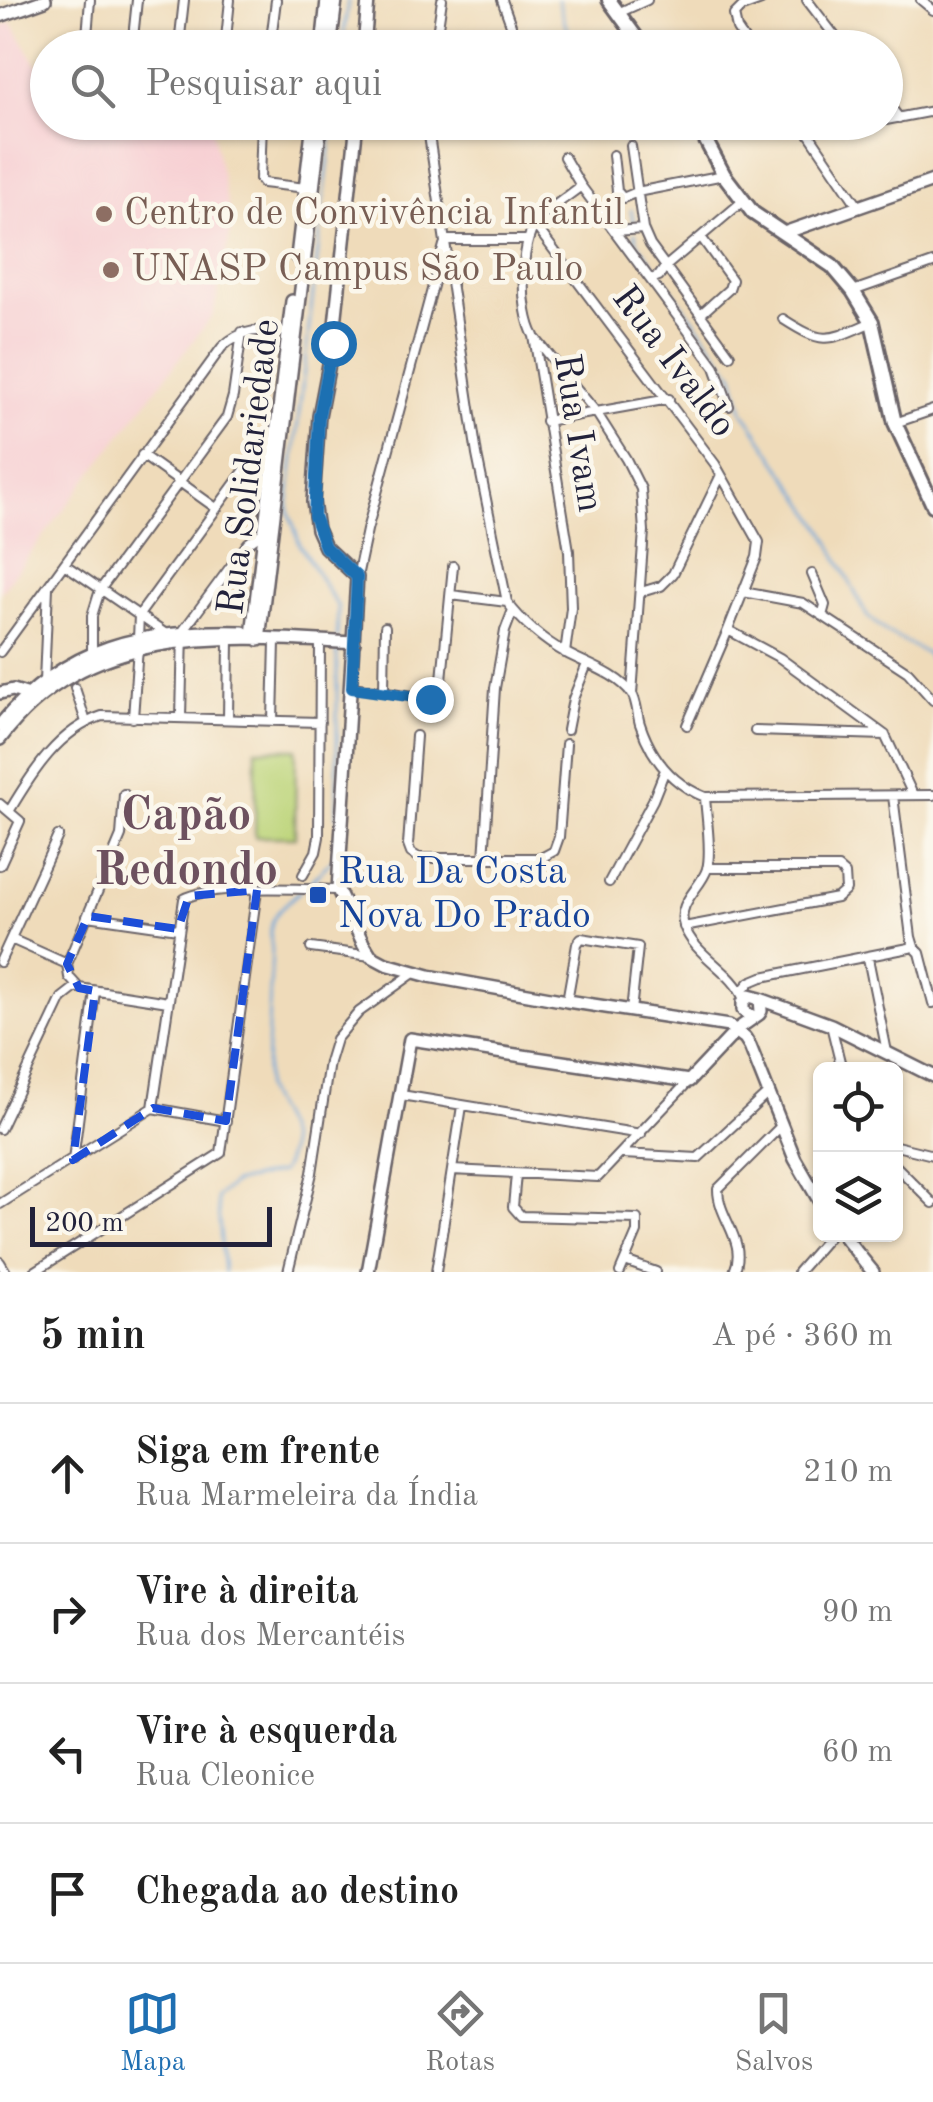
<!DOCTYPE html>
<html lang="pt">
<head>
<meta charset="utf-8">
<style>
	:root { --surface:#fff; --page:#f2f2f2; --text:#222; --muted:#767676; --line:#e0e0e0; --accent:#1f6fb2 }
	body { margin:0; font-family:"Old Standard TT",serif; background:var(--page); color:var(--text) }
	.controls { position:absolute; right:30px; bottom:30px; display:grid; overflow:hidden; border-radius:15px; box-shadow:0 2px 8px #0004 }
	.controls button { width:90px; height:90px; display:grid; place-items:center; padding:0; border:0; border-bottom:2px solid var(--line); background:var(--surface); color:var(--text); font:50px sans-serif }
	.scale { position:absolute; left:30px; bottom:25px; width:242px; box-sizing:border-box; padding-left:10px; border:5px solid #22223b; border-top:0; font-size:28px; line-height:35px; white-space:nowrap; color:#22223b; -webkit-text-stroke:8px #fbf7ec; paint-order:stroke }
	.stop { position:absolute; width:30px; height:30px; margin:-22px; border:8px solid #1f6fb2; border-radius:50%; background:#fff }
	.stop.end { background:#1f6fb2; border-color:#fff; box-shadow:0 2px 10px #0008 }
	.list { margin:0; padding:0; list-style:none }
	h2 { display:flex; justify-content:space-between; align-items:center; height:130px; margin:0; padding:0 40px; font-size:42px }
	h2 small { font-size:32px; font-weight:400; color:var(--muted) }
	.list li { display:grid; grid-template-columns:65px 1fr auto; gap:30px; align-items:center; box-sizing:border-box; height:140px; padding:0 40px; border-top:2px solid var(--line) }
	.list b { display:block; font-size:38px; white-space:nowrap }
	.list p { margin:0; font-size:32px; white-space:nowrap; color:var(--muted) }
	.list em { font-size:32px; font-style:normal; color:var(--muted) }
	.icon { flex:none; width:55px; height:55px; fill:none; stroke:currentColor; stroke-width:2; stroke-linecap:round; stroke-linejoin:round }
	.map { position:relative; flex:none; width:933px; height:1272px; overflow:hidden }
	.search { position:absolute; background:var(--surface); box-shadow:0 2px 8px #0004; left:30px; right:30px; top:30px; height:110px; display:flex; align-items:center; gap:25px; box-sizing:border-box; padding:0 35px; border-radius:55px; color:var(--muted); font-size:38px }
	.sheet { height:690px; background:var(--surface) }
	nav { display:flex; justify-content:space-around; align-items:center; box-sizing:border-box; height:140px; border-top:2px solid var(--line); background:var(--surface); font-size:28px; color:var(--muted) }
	nav a { display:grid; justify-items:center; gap:5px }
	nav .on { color:var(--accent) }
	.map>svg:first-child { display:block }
	.built { fill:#f7cfd3 }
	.green { fill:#bcd478; stroke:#6f7b5a; stroke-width:2.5 }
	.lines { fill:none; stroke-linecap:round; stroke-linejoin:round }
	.stream { stroke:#69a5da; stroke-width:2.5 }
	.street-casing { stroke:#6a6367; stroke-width:12 }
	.secondary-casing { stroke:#6a6367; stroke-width:16 }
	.primary-casing { stroke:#6a6367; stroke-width:18 }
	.street { stroke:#fff; stroke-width:8 }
	.secondary { stroke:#fff; stroke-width:11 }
	.primary { stroke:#fff; stroke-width:12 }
	.route { stroke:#1f6fb2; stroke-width:12 }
	.marked { fill:none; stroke:#1d4ed8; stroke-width:8; stroke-dasharray:20 12; stroke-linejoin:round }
	.education-dot { fill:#8d6e63; stroke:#fbf7ec; stroke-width:4 }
	.transit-dot { fill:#1a4fb4; stroke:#fbf7ec; stroke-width:4 }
	.labels { text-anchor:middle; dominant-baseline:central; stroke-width:9; stroke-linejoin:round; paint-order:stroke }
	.education-label { font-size:38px; fill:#785e54; stroke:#fbf7ec; text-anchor:start }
	.street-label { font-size:38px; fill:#22223b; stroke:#fbf7ec }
	.transit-label { font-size:38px; fill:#164399; stroke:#fbf7ec; text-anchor:start }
	.district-label { font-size:48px; font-weight:bold; fill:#6d515f; stroke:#fbf7ec }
</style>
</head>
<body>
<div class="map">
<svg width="933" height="1272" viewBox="0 0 933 1272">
	<rect width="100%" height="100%" fill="#fbf7ec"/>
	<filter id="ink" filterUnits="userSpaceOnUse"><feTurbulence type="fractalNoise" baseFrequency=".01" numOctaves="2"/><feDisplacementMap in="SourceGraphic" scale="20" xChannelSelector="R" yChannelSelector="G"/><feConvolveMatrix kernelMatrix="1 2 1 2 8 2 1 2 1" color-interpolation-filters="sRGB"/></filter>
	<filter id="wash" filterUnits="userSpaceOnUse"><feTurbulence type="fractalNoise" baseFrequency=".0048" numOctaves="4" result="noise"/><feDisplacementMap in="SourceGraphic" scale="40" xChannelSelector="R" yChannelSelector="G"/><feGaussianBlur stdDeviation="2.25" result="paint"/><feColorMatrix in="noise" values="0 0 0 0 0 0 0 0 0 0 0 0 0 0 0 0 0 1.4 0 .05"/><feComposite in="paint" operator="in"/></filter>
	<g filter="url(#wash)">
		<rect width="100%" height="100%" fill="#efdbba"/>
		<path class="built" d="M11,22l26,43 10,-3 1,60 163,1 21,102 -19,90 -213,278v-565z"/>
		<path class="green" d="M256,749h40l-1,88h-40z"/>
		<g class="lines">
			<path class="stream" d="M558,0l6,22 13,26
				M342,48l6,-48
				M333,122l-45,386 12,37 38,62 -1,32
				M625,122v22
				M631,210l3,15
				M635,233l2,9 97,133 9,36 81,120 43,85 19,16 40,21 7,10
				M337,647v172
				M306,886l30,-30
				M224,1272l-7,-74 16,-15 48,-11c20,-35 -4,-51 -16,-84l7,-138c-6,-33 5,-38 28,-59"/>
		</g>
	</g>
	<g filter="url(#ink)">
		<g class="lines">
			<g class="street-casing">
				<path id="street" d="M502,0l9,25
					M807,0l37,48
					M921,0l12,10
					M618,13l29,-13
					M87,36l3,-36
					M180,36l4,-36
					M133,38l4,-38
					M225,48l5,-48
					M270,48l6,-48
					M435,48l7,-48
					M750,48l-13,-19 -3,-14 8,-8 19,-7
					M886,101l13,17
					M886,120l47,-9
					M262,122l-2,57 3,4 43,5
					M427,122l50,333 30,147c15,20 37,39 59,51 20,11 52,21 66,41 5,7 5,21 8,30 11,33 32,60 65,73l228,-2
					M801,122l57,84
					M807,131l62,-9
					M631,146l12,83 7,16 80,110
					M613,155l4,36 6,7 14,-6 87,-17
					M564,157l17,29 134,181 14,39
					M535,225l180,239 44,78 -2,15 -29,73 -41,95
					M615,231l28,-2
					M445,240h83
					M651,279l8,-3 6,-9 78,-66
					M853,291l80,-28
					M701,314l28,-25 3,-9 -31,-43
					M783,319c42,27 45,22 89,3
					M536,339l60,73 30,47 15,30 3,42 -12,163
					M546,421l123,-22
					M895,423l38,-13
					M142,455l74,53
					M64,564l102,70
					M812,574l13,31 -3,11
					M357,577l10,-47 77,-285
					M641,592l20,-6 12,-12 48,-99
					M743,592l60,11 105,69 25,28
					M451,595l56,7
					M728,630l52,28 105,77 28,60
					M138,639l1,-24 121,-166 15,-10
					M0,652l222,-305c21,-20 41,-17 68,-15
					M565,653l6,-45 -2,-57 -35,-215c-14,-25 -15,-92 3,-114 12,-14 30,-25 44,-36
					M92,654v-38l8,-26 127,-173 6,-21 9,-64
					M44,682l4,-95
					M352,687l88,13 13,-134
					M75,688l11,34
					M384,691l1,-64
					M133,718l5,-71
					M181,718l2,-87 65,-88 15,-11
					M228,719l1,-79
					M273,721l2,-80
					M567,730l6,-31 14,-35
					M755,731l130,4
					M416,736l-8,109 3,8 8,5h122l13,-7 5,-14 7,-93
					M893,796l18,141 3,10 6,6 13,50
					M705,797c1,18 7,55 2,72 -6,19 -31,34 -23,57 11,31 49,44 60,74
					M0,804l20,17 -20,44
					M10,810c22,-37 49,-80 92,-94l218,6
					M484,859l11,-171 10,-57 8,-21
					M303,875l13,-23 3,-15 1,-195
					M609,882l44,-82 12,-30
					M88,916l90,13
					M684,927l153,-29 9,-8 -1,-16 -7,-6h-131
					M11,939l56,25 2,13 10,11 89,14
					M311,948l60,8
					M868,958l19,94
					M0,962l58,-126
					M67,964l54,-128 3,-42
					M741,992l9,-10 12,-5 152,-30
					M567,1001l10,-57 4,-6 57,9 -7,64
					M831,1025l11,45
					M401,1095l240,39
					M153,1108l73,13
					M0,1129l62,-131 14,-11
					M896,1146l37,9
					M623,1154l75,4 69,-64
					M73,1160l22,-169
					M896,1166l37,37
					M452,1170l146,7 91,-96
					M516,1174l-3,33 8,9 116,3v13l-17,40
					M0,1204l153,-96 31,-209c24,-15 122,-10 154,-9
					M625,1261l31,11
					M0,1262l6,10
					M34,1272l187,-119 36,-263
					M288,1272l24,-99 17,-111 7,-23 23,-27 56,-40
					M436,1272l26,-166
					M734,1272c14,-31 -16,-53 -16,-83l63,-63
					M798,1272l33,-38"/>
			</g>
			<g class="secondary-casing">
				<path id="secondary" d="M0,16l45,-16
					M322,48l5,-48
					M330,48l6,-48
					M364,48l4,-48
					M357,122l-24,221 -14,73 -6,86 4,27 8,18 32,30 -19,313 25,53 8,13 15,8 43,12 138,25 162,25 16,12 5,8 45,113 25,43
					M784,233l149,-52
					M297,257l16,-135
					M252,635l40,-334
					M259,640l62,-518
					M0,693l13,-3 16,5
					M0,725c66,-81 144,-95 243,-93
					M0,739c87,-116 226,-104 354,-96
					M760,999l71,26 102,51
					M842,1234l31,38
					M368,1272l42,-233 279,42 50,-53 20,-14 2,-3 -1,-12 -11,-3 -6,6v8l7,6h6"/>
			</g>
			<g class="primary-casing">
				<path id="primary" d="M609,0l35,48
					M696,122l28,53 29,38 79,53 21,25 19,31 23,101 38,82"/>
			</g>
			<use href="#street" class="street"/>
			<use href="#secondary" class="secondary"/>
			<use href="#primary" class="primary"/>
		</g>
	</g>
	<g class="lines" filter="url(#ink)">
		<path class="route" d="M333,343l-14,73 -5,100 11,31 32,30 -5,111 78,11"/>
	</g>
	<path class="marked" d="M257,890l-31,231 -73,-13 -80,52 22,-169 -16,-3 -12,-24 21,-48 90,13 11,-33z"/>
	<g class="education-dot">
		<circle cx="104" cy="214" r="10"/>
		<circle cx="111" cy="270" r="10"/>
	</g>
	<rect class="transit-dot" x="308" y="885" width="20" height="20" rx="5"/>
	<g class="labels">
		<g class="education-label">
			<text x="124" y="214">Centro de Convivência Infantil</text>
			<text x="131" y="270">UNASP Campus São Paulo</text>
		</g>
		<g class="street-label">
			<text transform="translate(673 362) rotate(53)">Rua Ivaldo</text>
			<text transform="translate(577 433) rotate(81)">Rua Ivam</text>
			<text transform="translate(250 467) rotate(-83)">Rua Solidariedade</text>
		</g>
		<g class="transit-label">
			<text x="338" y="873">Rua Da Costa<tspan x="338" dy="44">Nova Do Prado</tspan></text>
		</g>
		<g class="district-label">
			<text x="186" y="816">Capão<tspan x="186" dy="55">Redondo</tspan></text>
		</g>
	</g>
</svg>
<div class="controls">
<button><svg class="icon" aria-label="locate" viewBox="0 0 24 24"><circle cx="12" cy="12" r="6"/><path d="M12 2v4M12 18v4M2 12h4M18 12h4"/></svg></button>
<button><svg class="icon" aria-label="layers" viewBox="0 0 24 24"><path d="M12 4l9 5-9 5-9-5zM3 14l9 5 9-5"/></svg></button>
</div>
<div class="scale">200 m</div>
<div class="stop" style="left:333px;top:343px"></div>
<div class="stop end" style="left:430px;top:699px"></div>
<div class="search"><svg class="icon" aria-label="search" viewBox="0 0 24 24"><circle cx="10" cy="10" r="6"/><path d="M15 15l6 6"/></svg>Pesquisar aqui</div>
</div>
<section class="sheet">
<h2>5 min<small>A pé · 360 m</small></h2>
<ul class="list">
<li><svg class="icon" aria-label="ahead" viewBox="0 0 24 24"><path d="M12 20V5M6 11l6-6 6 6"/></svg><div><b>Siga em frente</b><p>Rua Marmeleira da Índia</p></div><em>210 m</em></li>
<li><svg class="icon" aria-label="right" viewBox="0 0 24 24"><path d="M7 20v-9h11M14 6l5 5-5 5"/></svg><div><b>Vire à direita</b><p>Rua dos Mercantéis</p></div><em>90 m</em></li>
<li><svg class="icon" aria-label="left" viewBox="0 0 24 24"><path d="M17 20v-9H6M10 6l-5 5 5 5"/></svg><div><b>Vire à esquerda</b><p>Rua Cleonice</p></div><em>60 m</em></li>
<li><svg class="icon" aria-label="arrive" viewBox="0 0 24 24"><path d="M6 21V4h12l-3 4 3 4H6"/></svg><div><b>Chegada ao destino</b></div></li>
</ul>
</section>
<nav>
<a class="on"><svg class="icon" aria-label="map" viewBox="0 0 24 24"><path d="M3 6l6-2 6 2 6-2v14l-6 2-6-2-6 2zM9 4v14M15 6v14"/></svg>Mapa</a>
<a><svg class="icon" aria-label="directions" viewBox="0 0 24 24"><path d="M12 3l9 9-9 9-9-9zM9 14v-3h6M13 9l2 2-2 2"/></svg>Rotas</a>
<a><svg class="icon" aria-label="saved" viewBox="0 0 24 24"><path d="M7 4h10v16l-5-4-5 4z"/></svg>Salvos</a>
</nav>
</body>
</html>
